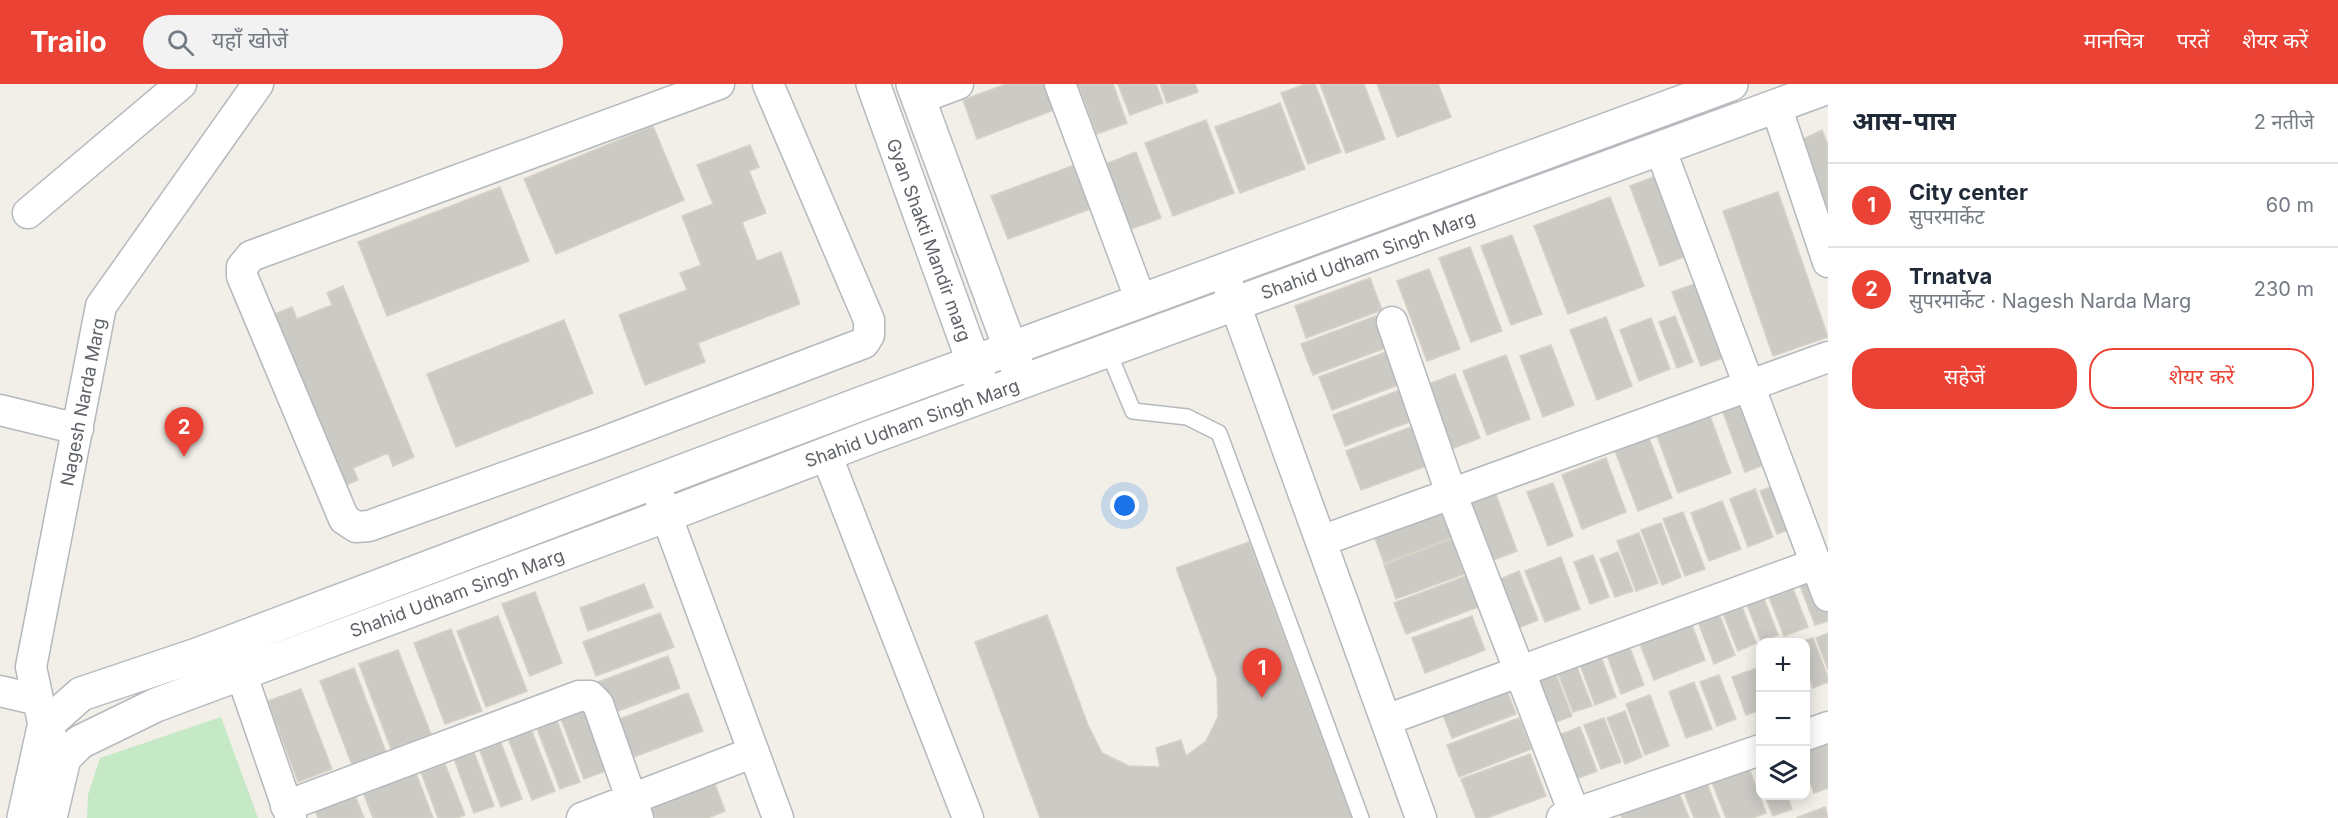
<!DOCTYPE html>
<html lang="hi">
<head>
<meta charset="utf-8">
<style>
	:root { --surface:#fff; --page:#f2f2f3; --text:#1f2937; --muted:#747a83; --line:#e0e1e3; --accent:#ea4335 }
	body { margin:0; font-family:Inter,"Noto Sans Devanagari",sans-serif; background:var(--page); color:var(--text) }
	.controls { position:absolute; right:18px; bottom:18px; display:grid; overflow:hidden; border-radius:12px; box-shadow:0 3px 15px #0003 }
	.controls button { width:54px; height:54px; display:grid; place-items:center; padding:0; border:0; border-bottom:2px solid var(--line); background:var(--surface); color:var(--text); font:30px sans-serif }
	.you { position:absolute; left:1125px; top:422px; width:21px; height:21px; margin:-15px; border:4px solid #fff; border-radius:50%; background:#1a73e8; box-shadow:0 0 0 9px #1a73e833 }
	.badge { display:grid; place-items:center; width:39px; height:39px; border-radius:50%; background:var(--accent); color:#fff; font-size:20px; font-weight:700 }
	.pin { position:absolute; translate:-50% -50px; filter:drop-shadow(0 2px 3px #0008) }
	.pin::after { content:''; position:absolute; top:32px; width:21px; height:18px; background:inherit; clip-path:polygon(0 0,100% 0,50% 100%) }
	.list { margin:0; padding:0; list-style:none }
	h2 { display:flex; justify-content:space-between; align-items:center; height:78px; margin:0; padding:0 24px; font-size:26px }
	h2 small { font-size:20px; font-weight:400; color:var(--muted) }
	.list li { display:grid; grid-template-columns:39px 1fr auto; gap:18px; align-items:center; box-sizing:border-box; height:84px; padding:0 24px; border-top:2px solid var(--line) }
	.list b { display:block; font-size:22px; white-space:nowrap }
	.list p { margin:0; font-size:20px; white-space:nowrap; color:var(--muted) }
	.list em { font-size:20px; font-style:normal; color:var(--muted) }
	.actions { display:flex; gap:12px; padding:18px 24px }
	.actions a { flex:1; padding:14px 0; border:2px solid var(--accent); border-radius:24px; text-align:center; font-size:21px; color:var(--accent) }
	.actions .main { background:var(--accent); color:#fff }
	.icon { flex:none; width:33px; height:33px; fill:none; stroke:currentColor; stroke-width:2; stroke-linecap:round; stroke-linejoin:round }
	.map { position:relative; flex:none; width:1828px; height:734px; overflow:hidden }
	header { display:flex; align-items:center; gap:36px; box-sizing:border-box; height:84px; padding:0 30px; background:var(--accent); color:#fff }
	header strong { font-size:28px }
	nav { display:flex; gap:33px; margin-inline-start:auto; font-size:21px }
	.search { width:420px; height:54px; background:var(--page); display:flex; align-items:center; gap:15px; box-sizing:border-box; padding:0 21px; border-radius:33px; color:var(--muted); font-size:22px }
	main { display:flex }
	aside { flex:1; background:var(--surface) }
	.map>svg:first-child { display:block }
	.green { fill:#c5e8c5 }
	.building { fill:#cccac5; stroke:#d6d1c6; stroke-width:1.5 }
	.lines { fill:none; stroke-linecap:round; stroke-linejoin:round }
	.lane-casing { stroke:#b5b8bc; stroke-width:18 }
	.street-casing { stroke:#b5b8bc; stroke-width:33 }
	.secondary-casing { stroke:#b6babf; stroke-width:36 }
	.lane { stroke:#fff; stroke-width:15 }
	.street { stroke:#fff; stroke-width:30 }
	.secondary { stroke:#fff; stroke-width:33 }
	.labels { text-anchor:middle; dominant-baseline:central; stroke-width:5; stroke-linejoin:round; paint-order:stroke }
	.street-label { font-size:18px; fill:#5f6368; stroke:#fff }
</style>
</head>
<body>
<header>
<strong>Trailo</strong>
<div class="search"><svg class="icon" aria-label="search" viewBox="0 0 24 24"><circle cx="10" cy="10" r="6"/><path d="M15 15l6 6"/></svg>यहाँ खोजें</div>
<nav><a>मानचित्र</a><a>परतें</a><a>शेयर करें</a></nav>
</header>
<main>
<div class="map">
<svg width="1828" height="734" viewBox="0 0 1828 734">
	<rect width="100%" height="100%" fill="#f1efe8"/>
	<path class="green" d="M221,633l37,101h-171l1,-23 12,-37z"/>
	<path class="building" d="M1006,0h38l10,26 -77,29 -14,-39z
		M1078,0h35l14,39 -30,11z
		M1118,0h38l7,19 -33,12z
		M1160,0h35l3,8 -31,11z
		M1306,0h9l26,68 -33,12 -27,-71z
		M1320,0h44l21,55 -39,14z
		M1377,0h61l13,33 -54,20z
		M1280,19l25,66 -65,24 -25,-66z
		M1206,36l28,73 -61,23 -28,-73z
		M653,42l31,74 -128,54 -32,-75z
		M1822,46l6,15v69l-12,5 -23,-75z
		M750,61l9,22 -10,4 17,42 -24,9 15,39 24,-9 19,52 -102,39 7,19 -60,23 -26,-70 68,-25 -7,-17 21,-8 -19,-49 31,-12 -16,-39z
		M1136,68l25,66 -33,12 -25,-65z
		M1077,80l16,44 -85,31 -17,-43z
		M1664,89l30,80 -34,13 -30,-80z
		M500,103l29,74 -142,55 -29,-74z
		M1778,108l50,145 -55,19 -50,-145z
		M1610,113l34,89 -76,28 -34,-88z
		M1512,151l30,79 -31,11 -30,-79z
		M1470,163l32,84 -31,11 -32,-84z
		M1429,185l31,80 -33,12 -30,-80z
		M1370,194l12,32 -76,28 -11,-32z
		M1703,197l28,74 -30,11 -29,-74z
		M343,202l71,171 -21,9 -5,-13 -35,15 5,12 -12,5 -71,-171 17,-7 5,12 35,-14 -5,-12z
		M1376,232l12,31 -75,28 -12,-31z
		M1675,232l18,46 -16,6 -18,-46z
		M1606,233l26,69 -35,14 -27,-70z
		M1651,234l19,51 -31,12 -19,-51z
		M564,236l29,73 -137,54 -29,-73z
		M1551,261l23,60 -31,12 -23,-61z
		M1386,268l12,33 -66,25 -13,-33z
		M1506,271l24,64 -43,16 -24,-64z
		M1455,290l25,64 -34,13 -25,-64z
		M1408,303l12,31 -75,28 -12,-31z
		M1750,313l24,64 -29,11 -24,-65z
		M1710,332l21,57 -53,20 -21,-57z
		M1414,342l15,39 -68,25 -15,-39z
		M1649,354l23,60 -34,13 -23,-60z
		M1606,374l20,54 -44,17 -20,-54z
		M1783,398l17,44 -23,8 -17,-43z
		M1553,399l20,53 -25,10 -21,-54z
		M1493,403l24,64 -29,11 -24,-64z
		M1755,405l18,48 -25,10 -18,-48z
		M1722,417l19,48 -32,12 -18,-48z
		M1441,420l13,33 -70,26 -12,-33z
		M1683,428l22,57 -20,7 -22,-57z
		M1661,439l20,54 -19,8 -21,-55z
		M1639,449l19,50 -22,8 -19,-50z
		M1454,454l13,35 -71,26 -12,-34z
		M1249,458l103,276h-312l-65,-176 72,-27 41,110 14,28 27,13 31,1 -4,-19 25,-8 5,16 20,-15 12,-24 -1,-39 -41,-110z
		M1618,468l15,39 -18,6 -15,-38z
		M1593,471l16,42 -19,7 -16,-42z
		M1561,473l19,52 -35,13 -20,-51z
		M1519,487l19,49 -22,9 -18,-49z
		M1818,489l10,27v21l-13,4 -17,-45z
		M1466,492l12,31 -72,27 -12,-31z
		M1790,497l18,46 -24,9 -18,-47z
		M644,500l9,23 -65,24 -8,-23z
		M535,508l27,71 -32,13 -28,-72z
		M1763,512l15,39 -17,6 -15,-39z
		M1739,515l17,44 -18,8 -18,-45z
		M1718,527l17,44 -21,9 -17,-45z
		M660,529l14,34 -78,29 -13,-34z
		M498,532l29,75 -41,16 -29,-76z
		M1472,532l13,34 -60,23 -13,-35z
		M1692,541l13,35 -51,20 -14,-36z
		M451,545l31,82 -37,13 -31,-81z
		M1828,549v37l-12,-32z
		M1625,551l19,50 -23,9 -18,-50z
		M1813,554l15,39v5l-15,6 -7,-21v-25h-6z
		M1597,562l19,51 -21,8 -19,-51z
		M398,566l33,84 -40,15 -32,-85z
		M668,572l12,32 -70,26 -12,-32z
		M1575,578l17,44 -19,6 -17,-44z
		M1552,580l20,52 -21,8 -20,-52z
		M1760,583v43l-14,5 -14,-38z
		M354,584l32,84 -34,13 -32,-84z
		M1719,591l17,44 -19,7 -17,-44z
		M1503,596l13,34 -64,24 -13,-33z
		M1694,598l18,47 -26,9 -17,-46z
		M301,605l31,80 -34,13 -30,-81z
		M688,609l15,38 -72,27 -14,-38z
		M1650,611l19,51 -24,9 -19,-51z
		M590,615l26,68 -32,12 -26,-68z
		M1625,627l17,46 -17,7 -18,-46z
		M556,634l24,64 -20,7 -24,-63z
		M1519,634l12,31 -72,28 -12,-32z
		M1604,634l17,44 -20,7 -17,-44z
		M529,640l26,67 -23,9 -26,-67z
		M1580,643l17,44 -21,8 -17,-44z
		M1828,644v60l-14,5 -8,-22v-34z
		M498,651l24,64 -21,8 -24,-64z
		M471,660l23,62 -20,7 -23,-62z
		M1530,670l16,42 -59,22h-11l-15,-39z
		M1747,679l19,50 -13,5h-27l-16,-41z
		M445,680l20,51 -8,3h-19l-17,-46z
		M1702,686l18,48h-26l-15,-39z
		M416,689l17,45h-60l-10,-26z
		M715,700l10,27 -17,7h-58l-3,-9z
		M1676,701l13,33h-67l-4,-11z
		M355,711l9,23h-46l-3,-8z
		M1765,712h22l5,13 -19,7z
		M1825,723l3,11h-32z"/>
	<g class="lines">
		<g class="lane-casing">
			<path id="lane" d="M1108,267l25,60 54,6 32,16 142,385"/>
		</g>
		<g class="street-casing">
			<path id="street" d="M719,0l-468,172 -9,11v9l102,243 12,8 13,-1 229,-82 266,-101 5,-8v-15l-101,-236
				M1060,0l81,217
				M918,15l40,-15
				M1776,22l52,156
				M1660,64l168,448
				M28,129l153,-129
				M1223,187l198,547
				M1392,238l59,171 125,325
				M0,326l78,19
				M826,370l142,364
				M654,398l124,336
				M1321,457l507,-184
				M241,589l50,145
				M0,607l38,9
				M1386,636l429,-156
				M1806,651l22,-8
				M57,662l-13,-19 -13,-60 70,-361 157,-222
				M286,722l293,-110h11l8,8 40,114
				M582,734l172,-66
				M1562,734l198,-68"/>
		</g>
		<g class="secondary-casing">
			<path id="secondary" d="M873,0l108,299
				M913,0l105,285
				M24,734l20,-91 37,-33 116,-39 666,-252 868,-319
				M50,734l14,-60 16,-16 76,-37 511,-190 201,-77 960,-351"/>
		</g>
		<use href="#lane" class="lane"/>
		<use href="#street" class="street"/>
		<use href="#secondary" class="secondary"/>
	</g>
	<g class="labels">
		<g class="street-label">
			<text transform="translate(929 156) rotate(70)">Gyan Shakti Mandir marg</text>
			<text transform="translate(1368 171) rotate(-20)">Shahid Udham Singh Marg</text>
			<text transform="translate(83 318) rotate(-79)">Nagesh Narda Marg</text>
			<text transform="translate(912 339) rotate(-20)">Shahid Udham Singh Marg</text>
			<text transform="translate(457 509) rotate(-20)">Shahid Udham Singh Marg</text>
		</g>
	</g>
</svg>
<div class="controls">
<button>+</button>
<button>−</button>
<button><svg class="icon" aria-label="layers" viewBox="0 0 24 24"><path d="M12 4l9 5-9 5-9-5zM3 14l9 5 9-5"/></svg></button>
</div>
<div class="you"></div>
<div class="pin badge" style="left:1262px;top:614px">1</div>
<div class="pin badge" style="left:184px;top:373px">2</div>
</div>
<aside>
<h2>आस-पास<small>2 नतीजे</small></h2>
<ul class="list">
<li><span class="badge">1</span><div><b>City center</b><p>सुपरमार्केट</p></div><em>60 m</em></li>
<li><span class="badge">2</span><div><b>Trnatva</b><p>सुपरमार्केट · Nagesh Narda Marg</p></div><em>230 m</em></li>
</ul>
<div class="actions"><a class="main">सहेजें</a><a>शेयर करें</a></div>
</aside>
</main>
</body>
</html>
